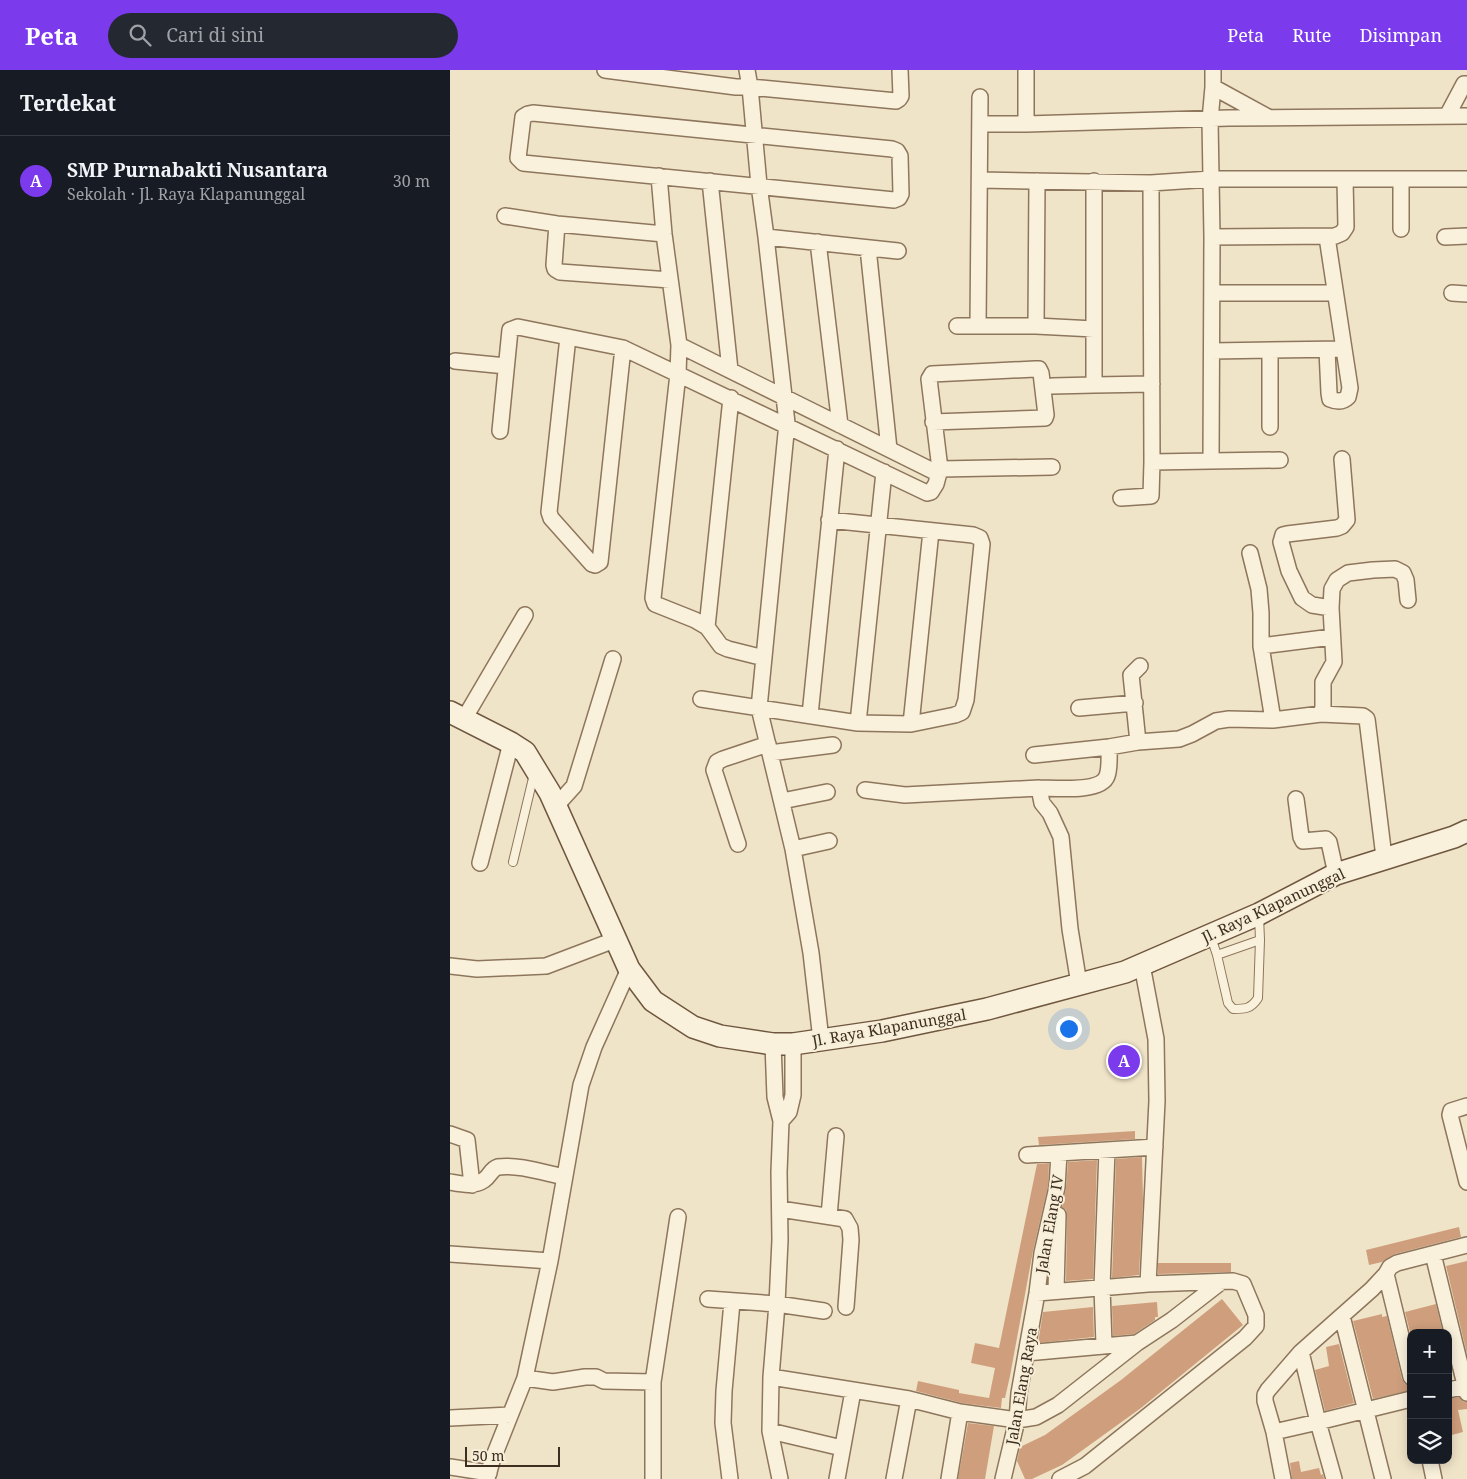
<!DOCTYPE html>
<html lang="id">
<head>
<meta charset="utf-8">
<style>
	:root { --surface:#171b24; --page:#242831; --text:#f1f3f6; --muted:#9ea1a6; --line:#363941; --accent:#7c3aed }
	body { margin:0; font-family:"Noto Serif",serif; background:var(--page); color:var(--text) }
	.controls { position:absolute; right:15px; bottom:15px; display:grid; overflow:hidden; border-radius:10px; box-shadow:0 2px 12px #0003 }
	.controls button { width:45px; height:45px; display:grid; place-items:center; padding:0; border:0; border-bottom:1px solid var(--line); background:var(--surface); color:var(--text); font:25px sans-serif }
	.scale { position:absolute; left:15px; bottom:12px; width:95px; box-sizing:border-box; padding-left:5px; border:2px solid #3d2e20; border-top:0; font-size:14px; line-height:18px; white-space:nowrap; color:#3d2e20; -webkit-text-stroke:4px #f7eed8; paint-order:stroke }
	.you { position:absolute; left:618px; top:958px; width:18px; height:18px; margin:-12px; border:4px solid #fff; border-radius:50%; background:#1a73e8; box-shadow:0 0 0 8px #1a73e833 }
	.badge { display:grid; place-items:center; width:32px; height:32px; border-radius:50%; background:var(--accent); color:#fff; font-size:16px; font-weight:700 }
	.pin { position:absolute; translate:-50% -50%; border:2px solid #fff; box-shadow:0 1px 5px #0006 }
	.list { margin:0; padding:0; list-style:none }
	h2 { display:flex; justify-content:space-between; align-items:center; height:65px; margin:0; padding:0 20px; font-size:21px }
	h2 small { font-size:16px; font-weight:400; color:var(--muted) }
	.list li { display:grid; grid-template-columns:32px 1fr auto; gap:15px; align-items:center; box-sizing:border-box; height:90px; padding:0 20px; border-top:1px solid var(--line) }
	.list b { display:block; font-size:19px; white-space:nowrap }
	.list p { margin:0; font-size:16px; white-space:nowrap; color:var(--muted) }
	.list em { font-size:16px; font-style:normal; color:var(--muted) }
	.icon { flex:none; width:28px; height:28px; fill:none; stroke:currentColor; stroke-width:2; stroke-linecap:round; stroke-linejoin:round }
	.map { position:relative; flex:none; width:1017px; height:1409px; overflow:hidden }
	header { display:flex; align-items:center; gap:30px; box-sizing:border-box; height:70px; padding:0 25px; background:var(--accent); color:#fff }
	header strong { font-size:24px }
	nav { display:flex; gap:28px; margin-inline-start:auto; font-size:18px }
	.search { width:350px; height:45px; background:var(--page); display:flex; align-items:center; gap:12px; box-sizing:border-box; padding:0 18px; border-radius:28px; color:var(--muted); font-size:19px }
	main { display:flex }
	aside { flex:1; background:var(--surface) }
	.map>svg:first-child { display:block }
	.building { fill:#cf9f7d }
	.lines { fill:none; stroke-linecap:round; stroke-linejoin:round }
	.lane-casing { stroke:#8d765c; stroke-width:10 }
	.street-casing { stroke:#8d765c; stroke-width:18 }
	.secondary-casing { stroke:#6f573f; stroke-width:24 }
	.lane { stroke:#faf1dc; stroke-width:8 }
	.street { stroke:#faf1dc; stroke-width:15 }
	.secondary { stroke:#faf1dc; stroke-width:21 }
	.labels { text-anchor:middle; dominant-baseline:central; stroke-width:4; stroke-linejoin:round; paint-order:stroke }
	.street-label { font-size:15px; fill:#3d2e20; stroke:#f7eed8 }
</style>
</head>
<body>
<header>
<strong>Peta</strong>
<div class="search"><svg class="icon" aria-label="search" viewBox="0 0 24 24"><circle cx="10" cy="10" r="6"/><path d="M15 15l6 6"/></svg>Cari di sini</div>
<nav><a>Peta</a><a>Rute</a><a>Disimpan</a></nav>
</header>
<main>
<aside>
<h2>Terdekat<small></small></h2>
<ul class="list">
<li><span class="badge">A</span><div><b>SMP Purnabakti Nusantara</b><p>Sekolah · Jl. Raya Klapanunggal</p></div><em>30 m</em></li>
</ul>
</aside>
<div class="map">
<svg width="1017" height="1409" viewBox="0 0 1017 1409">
	<rect width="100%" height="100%" fill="#f0e4c8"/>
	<path class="building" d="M685,1061v8l-96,6 -1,-8z
		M692,1087l1,43 -4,75 -27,3 4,-119z
		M647,1090l-4,119 -27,2 1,-66 -1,-5 -4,-3 4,-19 2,-26z
		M599,1093l-1,23 -15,65 -23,125 -5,22h-3l-1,10 -39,-5 -46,-12 2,-10 41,9v3l30,5 6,-30 -24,-5 4,-20 24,5 38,-184z
		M1009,1157l2,10 -66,17 -13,8 -13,3 -3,-15z
		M1017,1191v93l-21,-88z
		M708,1193h73v9l-73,2z
		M772,1229l21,26 -102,83 -79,57 -30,14h-7l-8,-18 3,-14 25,-12 76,-55z
		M707,1232l1,15h-3v3l-21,14 -21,2 -1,-30z
		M986,1234l7,29h-32v3l-6,-24z
		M643,1237l1,30 -56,6 5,-31z
		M932,1244v3l5,-1 15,63 3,5 6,2v4l-38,9 -20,-78z
		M889,1274l15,59 -29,8 -10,-41 14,-4 -3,-19z
		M1009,1327l5,5h3v7l-9,1 5,22 -15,4v-37z
		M518,1353l26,3 -9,53h-27z
		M849,1391l2,11 18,-4 2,7 2,-1 1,5h-32l-2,-16z"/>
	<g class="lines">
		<g class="lane-casing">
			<path id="lane" d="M63,792l21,-88
				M761,867l6,18 11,48 5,6c12,0 18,0 25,-11l2,-58 -1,-24
				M767,885l43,-15"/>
		</g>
		<g class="street-casing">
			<path id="street" d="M155,0l131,17h14l146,14 3,-2 2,-3 -1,-26
				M297,0l3,17 9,98 7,52 21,186 -28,285 34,141 18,104 10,87
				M763,17v-17
				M83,43l359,36 5,2 3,5 1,38 -2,4 -5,2 -371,-37 -5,-5 5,-41 5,-3z
				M997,46l17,-32h3
				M818,47l-55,-30 -3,33 2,117 123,-1 7,-3 4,-6 -1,-48
				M531,54h45l203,-6 238,-2
				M576,54v-54
				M209,106l5,58 15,111 -1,29 -25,224 2,6 40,16 12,7 14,19 7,3 36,9
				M951,109v50
				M530,110l171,3 60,-4h256
				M260,111l20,189
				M644,111v204l58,-1
				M701,113l1,279 59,-1 1,-224
				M55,146l52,8 107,10
				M107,154l-3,41 1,4 5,3 110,8
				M316,167l132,14
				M995,167l22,-1
				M368,172l22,183
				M418,178l21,201
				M762,223h123
				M1002,223l15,1
				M507,256h79l58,3
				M528,256l2,-229
				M586,256l1,-145
				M118,267l-19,175 2,6 41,46 3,1 5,-3 23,-214
				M229,275l260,129
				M877,280l2,43 1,6c7,3 13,3 18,-2l2,-9 -6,-39
				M762,281l132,-2 -17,-112
				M820,281v76
				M5,291l51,5
				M602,316l42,-1
				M50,361l10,-101 8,-3 105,21 304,145 4,-1 5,-8 4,-15 -11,-90 3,-5 103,-5h4l2,4 5,42 -1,3 -112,4
				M761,391l69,-1
				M490,399l112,-2
				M671,428l30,-2 1,-34
				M800,483l9,36 2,24v33l12,74
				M881,538l-19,-3 -10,-7 -13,-27 -8,-29 2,-7 4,-1 50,-6 5,-2 5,-6 -5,-61
				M257,557l24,-229
				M811,576l71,-9
				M251,629l157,24 53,1 44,-9 7,-3 4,-12 16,-156 -2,-6 -7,-3 -144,-15
				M629,638l56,-5
				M871,644l42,2 4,3 17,138
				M360,645l27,-266
				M14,649l61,-104
				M408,653l26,-251
				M461,654l20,-193
				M688,672l-7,-67 9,-9
				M320,683l63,-8
				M584,685l75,-8 29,-5 41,-3 13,-5 24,-13 13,-2 44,1 48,-6 2,-7v-25l11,-20 -3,-54 1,-19 5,-9 11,-7 25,-3 22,-1 8,4 3,7 2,20
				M415,720l40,5 134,-7
				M846,729l5,38 2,4 23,-2 3,3 7,32
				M332,731l45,-9
				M106,736l18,-20 39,-127
				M288,774l-24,-74 3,-8 6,-3 45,-15
				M343,779l36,-8
				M30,793l31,-120
				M692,895l14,74 1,62 -9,183
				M0,896l27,3 69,-3 71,-27
				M629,914l-9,-55 -9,-92 -11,-24 -8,-10 -3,-15c16,0 62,5 68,-12 3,-8 2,-20 2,-29
				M323,974l2,53 6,24 -2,51 1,68 -3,64 -6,73 -1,54 10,48
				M1017,1036l-16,5 -1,4 17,67
				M331,1051l8,-9 4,-17v-51
				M0,1064l17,6 5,45
				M577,1085l128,-8
				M0,1112c11,2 24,5 34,-2 6,-4 7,-11 14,-13 19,-3 47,6 66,10
				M330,1139l65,10 5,9 1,12 -5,67
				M379,1146l7,-80
				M0,1184l100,7
				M983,1184l34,139
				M936,1204l25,103
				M606,1221l2,-76
				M587,1223l111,-9 85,-3 10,3 13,31v11l-11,12 -160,128 -25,13
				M258,1229l69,5 47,7
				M892,1246l41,163
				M654,1275l-2,-58 5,-137
				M851,1282l17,70 93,-23
				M576,1283l111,-10
				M321,1307l138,22 51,13 57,8 19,-3 22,-12 79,-62 35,-23 49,-38
				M75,1308l28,4 32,-5h11l8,4 49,1
				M998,1320l19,-4
				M0,1348l60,-3
				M320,1361l72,17
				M824,1362l44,-10 16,57
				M980,1390l4,19
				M0,1397l39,6
				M37,1409l5,-18 33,-83 25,-117 31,-176 13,-38 35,-78
				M203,1409v-97l25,-165
				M280,1409l-7,-56 1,-32 8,-89
				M387,1409l16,-88
				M444,1409l15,-80
				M499,1409l11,-67
				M553,1409l14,-59 2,-27 18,-100 5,-40 15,-66 2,-33
				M833,1409l-9,-47 -9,-31v-6l3,-5 33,-38 71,-63 14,-15 4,-7 7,-4 70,-18"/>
		</g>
		<g class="secondary-casing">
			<path id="secondary" d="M0,642l61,31 14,9 25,41 79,176 24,32 40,26 27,9 53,8h20l89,-13 105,-22 138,-37 134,-58 77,-40 118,-37 13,-6"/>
		</g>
		<use href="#lane" class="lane"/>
		<use href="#street" class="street"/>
		<use href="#secondary" class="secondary"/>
	</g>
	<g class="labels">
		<g class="street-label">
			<text transform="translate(823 835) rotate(-25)">Jl. Raya Klapanunggal</text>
			<text transform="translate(439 957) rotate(-10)">Jl. Raya Klapanunggal</text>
			<text transform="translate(599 1154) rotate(-80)">Jalan Elang IV</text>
			<text transform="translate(571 1316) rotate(-80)">Jalan Elang Raya</text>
		</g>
	</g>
</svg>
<div class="controls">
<button>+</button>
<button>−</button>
<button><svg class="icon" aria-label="layers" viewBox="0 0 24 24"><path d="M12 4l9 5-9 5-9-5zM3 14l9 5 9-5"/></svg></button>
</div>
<div class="scale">50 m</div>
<div class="you"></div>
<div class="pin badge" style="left:674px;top:991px">A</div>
</div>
</main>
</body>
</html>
